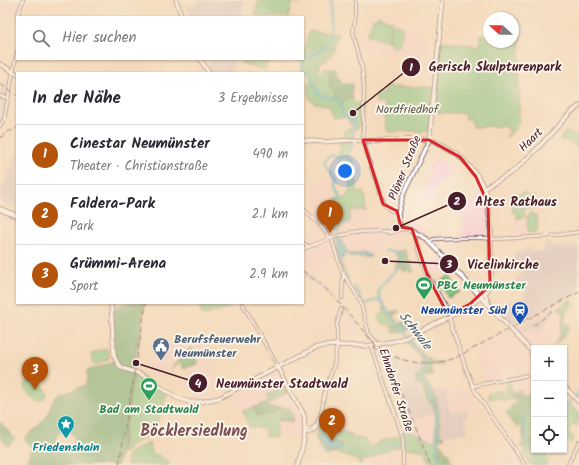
<!DOCTYPE html>
<html lang="de">
<head>
<meta charset="utf-8">
<style>
	:root { --surface:#fff; --page:#f7f7f7; --text:#2b2b33; --muted:#7c7c81; --line:#e1e1e2; --accent:#b45309 }
	body { margin:0; font-family:Kalam,sans-serif; background:var(--page); color:var(--text) }
	.controls { position:absolute; right:12px; bottom:12px; display:grid; overflow:hidden; border-radius:0px; box-shadow:0 1px 3px #0004 }
	.controls button { width:36px; height:36px; display:grid; place-items:center; padding:0; border:0; border-bottom:1px solid var(--line); background:var(--surface); color:var(--text); font:20px sans-serif }
	.compass { position:absolute; left:483px; top:12px; width:36px; height:36px; border-radius:50%; background:var(--surface); box-shadow:0 1px 3px #0004; rotate:291deg }
	.you { position:absolute; left:345px; top:171px; width:14px; height:14px; margin:-10px; border:3px solid #fff; border-radius:50%; background:#1a73e8; box-shadow:0 0 0 6px #1a73e833 }
	.badge { display:grid; place-items:center; width:26px; height:26px; border-radius:50%; background:var(--accent); color:#fff; font-size:13px; font-weight:700 }
	.pin { position:absolute; translate:-50% -33px; filter:drop-shadow(0 1px 2px #0008) }
	.pin::after { content:''; position:absolute; top:21px; width:14px; height:12px; background:inherit; clip-path:polygon(0 0,100% 0,50% 100%) }
	.list { margin:0; padding:0; list-style:none }
	h2 { display:flex; justify-content:space-between; align-items:center; height:52px; margin:0; padding:0 16px; font-size:17px }
	h2 small { font-size:13px; font-weight:400; color:var(--muted) }
	.list li { display:grid; grid-template-columns:26px 1fr auto; gap:12px; align-items:center; box-sizing:border-box; height:60px; padding:0 16px; border-top:1px solid var(--line) }
	.list b { display:block; font-size:15px; white-space:nowrap }
	.list p { margin:0; font-size:13px; white-space:nowrap; color:var(--muted) }
	.list em { font-size:13px; font-style:normal; color:var(--muted) }
	.icon { flex:none; width:22px; height:22px; fill:none; stroke:currentColor; stroke-width:2; stroke-linecap:round; stroke-linejoin:round }
	.map { position:relative; flex:none; width:579px; height:465px; overflow:hidden }
	.search { position:absolute; background:var(--surface); box-shadow:0 1px 3px #0004; left:16px; top:16px; width:288px; height:44px; display:flex; align-items:center; gap:10px; box-sizing:border-box; padding:0 14px; border-radius:0px; color:var(--muted); font-size:15px }
	.panel { position:absolute; background:var(--surface); box-shadow:0 1px 3px #0004; left:16px; top:72px; width:288px; height:232px; border-radius:0px }
	.map>svg:first-child { display:block }
	.built { fill:#f7d0cd }
	.industrial { fill:#d2bec3 }
	.green { fill:#7dc683; stroke:#647257 }
	.forest { fill:#66ab71; stroke:#58654e; fill-rule:evenodd }
	.water { fill:#42adc1; stroke:#466676 }
	.lines { fill:none; stroke-linecap:round; stroke-linejoin:round }
	.stream { stroke:#42adc1; stroke-width:1 }
	.river { stroke:#42adc1; stroke-width:2.5 }
	.minor-casing { stroke:#643b41; stroke-width:4 }
	.major-casing { stroke:#643b41; stroke-width:5 }
	.highway-casing { stroke:#643b41; stroke-width:6 }
	.minor { stroke:#fff; stroke-width:2.5 }
	.major { stroke:#fff; stroke-width:3.5 }
	.highway { stroke:#fff; stroke-width:4.5 }
	.rail { stroke:#4a1f2b; stroke-width:1; stroke-dasharray:6 3; stroke-linecap:butt }
	.marked { fill:none; stroke:#d62828; stroke-width:3; stroke-linejoin:round }
	.labels { text-anchor:middle; dominant-baseline:central; stroke-width:3.5; stroke-linejoin:round; paint-order:stroke }
	.park-label { font-size:12px; fill:#5c594a; stroke:#fbf7ec }
	.street-label { font-size:12px; fill:#4a1f2b; stroke:#fbf7ec }
	.leisure-label { font-size:12px; font-weight:bold; fill:#27864d; stroke:#fbf7ec; text-anchor:start }
	.transit-label { font-size:12px; font-weight:bold; fill:#164399; stroke:#fbf7ec; text-anchor:end }
	.service-label { font-size:12px; font-weight:bold; fill:#4e5e75; stroke:#fbf7ec; text-anchor:start }
	.culture-label { font-size:12px; font-weight:bold; fill:#0d838f; stroke:#fbf7ec }
	.water-label { font-size:13px; font-style:italic; fill:#475867; stroke:#fbf7ec }
	.district-label { font-size:16px; font-weight:bold; fill:#7f5053; stroke:#fbf7ec }
	.leader { fill:none; stroke:#4a1f2b; stroke-width:1.5 }
	.callout-dot { fill:#4a1f2b; stroke:#fbf7ec; stroke-width:1.5 }
	.mark-label { font-size:12px; text-anchor:middle; font-weight:bold; fill:#fff }
	.callout-label { font-size:13px; text-anchor:middle; font-weight:bold; fill:#4a1f2b; stroke:#fbf7ec; stroke-width:3.5; stroke-linejoin:round; paint-order:stroke }
</style>
</head>
<body>
<div class="map">
<svg width="579" height="465" viewBox="0 0 579 465">
	<rect width="100%" height="100%" fill="#fbf7ec"/>
	<filter id="ink" filterUnits="userSpaceOnUse"><feTurbulence type="fractalNoise" baseFrequency=".025" numOctaves="2"/><feDisplacementMap in="SourceGraphic" scale="8" xChannelSelector="R" yChannelSelector="G"/><feConvolveMatrix kernelMatrix="1 2 1 2 8 2 1 2 1" color-interpolation-filters="sRGB"/></filter>
	<filter id="wash" filterUnits="userSpaceOnUse"><feTurbulence type="fractalNoise" baseFrequency=".012" numOctaves="4" result="noise"/><feDisplacementMap in="SourceGraphic" scale="16" xChannelSelector="R" yChannelSelector="G"/><feGaussianBlur stdDeviation="0.9" result="paint"/><feColorMatrix in="noise" values="0 0 0 0 0 0 0 0 0 0 0 0 0 0 0 0 0 1.4 0 .05"/><feComposite in="paint" operator="in"/></filter>
	<g filter="url(#wash)">
		<rect width="100%" height="100%" fill="#f4dabc"/>
		<path class="built" d="M5,0h9l7,4 -5,12 -12,-5 2,-3 -3,-2z
			M393,22l28,9 -1,7 6,2 4,7 -3,9 -3,4 -17,-2 -3,-4 -44,-1 -1,-2 4,-2 -2,-8v-8l23,8h4l2,-11 2,-6z
			M435,159l10,5 8,6 -26,30 -4,-15 7,-9 -2,-10h4z
			M334,179l3,12 -10,10 -3,-3 -3,3 10,11 5,16 2,4 1,-1 -1,-3 4,-2 1,-2h5l3,-14h15l1,12 15,-3 1,-3 2,-1 2,15 11,-1 3,-3 6,-2 3,2 8,-3 5,7 -2,4 -8,-4v4h-6l-11,3 5,10 -7,1 -1,-6 -7,1 -8,3 2,5 -10,4 -6,-4 -14,-1 -5,-3 -1,-12 -12,4 4,18 -9,3 5,17 -3,1 -1,-4 -4,-1h-4l-3,4 -6,-5v-3l1,-2 -9,-8v-16l2,-3 2,-1 -1,-1 2,-1v-2l7,-5 5,-5 -7,-8 7,-9 -7,-7 2,-3 -3,-14z
			M480,191l2,1 4,9 3,24v10l-2,2h-23l-1,-20 -4,-11 1,-2 6,-2 11,-1 2,-1 -4,-6z
			M525,217l2,18 -12,1 -1,-17z
			M443,257l6,7 -11,11 -2,-1v-1l-2,-2 -2,-4 -6,2 -3,-8 6,-2 2,4z
			M558,309l6,5 -3,8 -1,12 -5,8 -1,4 -7,2 -4,-5 -4,5h-5v5l-21,-23 4,-2 1,1 1,-2 2,5 -2,2 1,1 14,-8 10,1 5,-8z
			M339,319h12l10,13h-23v-8z
			M511,331l14,15 -9,8 4,5 10,-8 4,4v16l-3,-5 -5,3 3,5 -46,9 -2,-14 -7,1 -1,-3 5,-2 -5,-15z
			M199,339l12,20v1l-13,4 -7,-17z
			M180,342l6,11 -18,11 2,5 -1,1 -1,-1 -17,9 -5,-3 3,-3 -4,-8 6,-4 -1,-1 10,-4 -3,-6 2,-1 2,4z
			M213,361l6,22 -7,4 4,11 -17,4 -1,-4 -19,-17 10,-6 -2,-5z
			M275,370l3,1 7,14 -19,11 4,7 19,-11 12,23 2,17 -2,6 -25,-1v-16h17l-7,-13 -16,-1 -3,-5 -24,9 -9,-14 27,-13 -2,-6z
			M531,375l3,5v16h-24l-1,3h-2v-19z
			M472,388l2,7 -4,1 1,3 6,9 4,-1 2,-1 3,6 -18,4 -1,-6 -16,3 -2,-7h-1l-2,-15z
			M435,414v8l2,15 -1,2 -3,1 -12,-6 -2,-8h-1l-4,-7z
			M335,416l11,2v14l-16,-1 1,-8 4,-3z
			M396,448l1,17h-34v-4z
			M515,452l8,13h-39l13,-3z"/>
		<path class="industrial" d="M198,0h46l-2,17h-51l-3,-9 8,-4z
			M209,59h26l-2,14h-22l-5,-6 5,-5z
			M0,86l8,5 -5,28 -3,6z
			M15,154l2,1v52l-17,-5v-7z
			M550,243l1,4 28,-1v44l-57,32v-1l-11,6 -17,-19 4,-3 3,2 8,-8h4l-2,4 3,3 9,-4 3,-12 -11,-3v-11h5l1,-5 2,-1v-4h-8l-1,-1v-13h7l9,-5 1,4h13v-7z
			M303,269l8,6v2l14,11 32,35 23,32 15,25 12,23 24,62h-2l-11,-29 -21,-48 -18,-32 -23,-31 -24,-27 -18,-15 -11,-6z
			M571,299l-13,9 -9,12 -8,12 -7,-5 -14,8 -1,-1 2,-2 -1,-4 -1,-1 -1,2 -1,-1z
			M383,352l21,9 11,3h10l-5,12 -4,1 1,8 7,16 7,3 2,-1 2,11 -21,5 -13,-31 -20,-35z
			M432,390l14,1 2,15h1l2,7 16,-3 1,6 -3,1 3,15 -24,4 -4,-1 -2,-26z"/>
		<path class="green" d="M259,0h42l-1,4 -7,-2 -5,15h-26v-1l-7,-2z
			M378,15l15,7 -2,4 7,-2 5,4 -2,18 -7,1 -5,-3 2,-18 -3,15h-4l-17,-6 4,-9 2,-8 3,1z
			M518,29h2v9l-1,82c-3,8 -6,13 -14,18v-1l4,-3v-5l-7,-3 -30,1v-8h-6l-2,-6h-26v-7h-4v-6l2,-1v-4h-1l1,-4h2l1,-9 -3,-1 5,-40 38,5 2,-11 8,1v6h24v-2h5z
			M309,31h2l27,3 -3,7 -1,10 -8,10h-3l-3,4 -2,8 1,1 5,-5h6v15l5,7 4,10 3,3c1,-5 5,-7 11,-7l1,6h9l-1,24 -8,3 -1,9 -10,1 1,-9 4,-3 6,1 -8,-12 -3,-2 1,2 -10,1 -4,-10 -5,-3 -10,-2 -6,-4 -1,-15 4,-2 -3,-9 -7,-4c-2,-5 1,-10 1,-15z
			M241,59h28l-4,11 -24,-7z
			M384,87h49l-4,44 -42,1 -1,-5 -1,-1 -1,-22 -8,-1v-9h8z
			M566,131l13,6v10l-19,-8z
			M340,142h13c-1,5 -3,8 -4,13l3,2 3,8 -4,1 1,6h-3l-3,-14h-3l-7,-2 1,-4 3,-1z
			M346,175h2l1,4 7,-1 2,15 5,-1 2,8 1,10h-15l-1,12 -7,2 -1,2 -4,2c-4,-5 -5,-11 -4,-17h3v-5l-2,-1v-4l5,-2 2,-2 4,1c4,-9 7,-9 1,-19l-4,-1z
			M525,192l1,4h6l2,-1 2,13 -12,1 1,8 -8,2v-6h-4l-2,-17z
			M529,213h4v2h3l2,17 -10,1 -1,-17h2z
			M450,276l10,16 -2,1h-1l-9,5 -1,-2v-1l-8,-13z
			M198,303h32l2,3 -15,7 -1,-2 -13,5z
			M385,306l8,14 8,6 -11,1 -1,-3 -5,1 -6,-8 4,-3 3,-3 -2,-4z
			M107,348l2,11 -14,6 -4,-11z
			M134,373l6,2 27,18 -11,33 3,2 -2,4 -29,14v5l-7,2z
			M29,379h5c4,3 10,8 12,12 1,2 1,4 0,6 -6,11 -17,-3 -21,-8l-1,-5z
			M507,383h4v10l5,1 -4,-2 -1,-1 9,-1 1,2 -4,1v3h-7l-1,3 -8,1 -1,-3 -11,2 -1,-6 15,-3 1,5 3,-1z
			M568,404c3,4 7,5 11,8v7l-2,4 1,1 -1,2 -3,-2 -6,7 6,6 -3,6 -7,-6v-32z
			M255,407l2,9 18,-3v-4h7l-3,12h-3v16h-11v-8l-16,-2 -6,-16z
			M534,411v18c-4,3 -3,8 -3,12l2,-3h1v7l-2,3 9,6 6,1v10h-16l-3,-5 -5,-5 9,-8 -1,-2v-3l-5,-1c-2,-12 -7,-25 8,-30z
			M321,424l3,5 6,2 21,2 1,4 13,2 5,8 10,-4v-2l10,-2 11,-4 1,10 -21,8 -14,7 -5,1v4h-3v-4l-22,-8 -12,3 -7,-12 -3,-9z
			M405,430l12,4 2,2 5,15 -10,-2 -10,-1 -2,-17z
			M420,435l17,7 -1,8 5,6 6,1 2,-2 3,8 -5,2h-16z
			M149,443l3,12 6,-1 5,5 7,3 -2,3h-41c-3,-14 12,-17 22,-22z"/>
		<path class="forest" d="M330,69h6l1,8h3l1,7h12l-2,9 2,4c-6,0 -10,3 -11,8l-3,-4 -4,-2v-8l-3,-1 -4,-3 2,-3z
			M405,250l9,22 -1,1 -5,-3 -4,2 -3,-5 -4,3 -2,-3 3,-7v-4l-3,-1 2,-4z
			M571,299l3,3c-6,8 -10,10 -10,20l6,4c-3,9 -10,14 -16,20 1,-4 4,-7 6,-12 2,-5 2,-13 4,-20l-6,-6z
			M130,303h15l-27,162h-93l3,-4 4,-14 -8,-8c6,-6 19,-16 23,-23 4,-8 3,-15 12,-22l27,-9 1,-14 27,-10 1,-2c0,-8 -4,-47 0,-51 3,-3 11,-4 15,-5zM64,430c6,1 12,4 10,11 -4,16 -29,-3 -10,-11z
			M398,310l1,2 -6,5 7,7 6,-5 8,9 -21,6v-4l-1,-3 8,-1 -7,-6 -4,-6z
			M409,338c5,7 11,12 17,19h4v4h5v2l7,-1 1,2 -12,2v5l2,1v4l-9,1 -1,2c2,2 8,10 10,12 6,14 6,29 7,44l4,1 1,2h-2l-4,2 -1,2 4,3 4,7h2l1,3 -2,2 1,2 -2,1 -1,-2h-2c0,-2 -3,-6 -6,-5l-1,-6 2,-5h-1l-1,-3 -1,-25 -2,-11 -2,1 -5,-5 -5,-14h-4l-2,-8 5,-2 5,-11 9,-1h-13l-1,-7 -13,-14 -1,-3z
			M191,347l7,17 -15,5 -4,-7 -8,8 -1,-1z
			M285,385l4,7 -19,11 -4,-7z
			M534,392v19c-14,5 -10,18 -8,30l5,1 -1,3 2,3 -6,5 -6,-8 3,-1v-8l-2,-10 -5,1 -1,-4 -2,1 -7,-12 4,-2 2,-6h4v-5h-7l1,-3h7v-2l9,1 1,-1 7,1z
			M267,402l3,5 16,1 3,-1 4,8v6h-14l3,-12h-7v4l-18,3 -2,-9z
			M0,422l15,17 -7,7 -8,-9z"/>
		<path class="water" d="M341,236l4,12 4,5 4,1 11,-2 6,3 1,2c-8,2 -12,-4 -19,1l-2,-1 -2,-2 -4,-1v4l-3,3 3,11h-1l-6,-20 -1,-10 -1,-3 3,-1z
			M320,434c5,3 6,2 11,7v3l6,-2 4,2 1,2v3l-14,4 -3,-1 -1,-5h-2c-3,-5 -7,-9 -2,-13z"/>
		<g class="lines">
			<path class="stream" d="M330,0h1
				M334,211h3l8,-4 2,2 1,12v2h-6
				M336,222l5,1
				M573,388l4,4
				M564,422l3,-3
				M404,436l-1,-4 2,-2 11,3 2,3h3
				M422,436l15,6
				M342,449c6,3 14,5 19,9h3l36,-17 1,-4
				M553,465l-3,-5 2,-4 3,-3 -1,-3"/>
			<path class="river" d="M303,59l-1,9 2,3 5,2c3,6 5,16 10,21 6,6 19,1 22,11 1,3 1,7 2,10l11,6 -2,16v9l-5,10 -4,2 -12,-3c-14,8 0,15 4,23 1,3 0,7 1,10 1,3 3,5 4,8v2c-6,2 -8,4 -8,10l1,1c0,9 2,15 6,23
				M303,59c3,-5 6,-4 11,-5 4,-1 7,-5 11,-7 10,-9 4,-35 6,-47
				M385,251l13,1 2,3v10l-19,21 -2,3 -1,4 2,6 13,21 10,7 8,17 13,14 1,7 -3,9v4l13,26 1,11v6l2,16 -2,13 2,6 7,9
				M345,274l3,4
				M354,287l5,7 5,10 16,-5
				M564,405l4,-1 11,-11
				M534,411c-11,3 -11,11 -9,21 1,5 2,10 5,15 3,6 8,12 13,18"/>
		</g>
	</g>
	<g filter="url(#ink)">
		<g class="lines">
			<g class="minor-casing">
				<path id="minor" d="M355,0v20l-2,12 9,35 2,21 -1,52 9,31 3,6
					M21,17l-3,-2v-1l5,-14
					M0,96l8,2
					M0,126l4,-7 13,-67
					M375,176l9,29 6,5 8,2
					M303,209l15,14 14,17 10,32 18,28 9,34 8,9
					M386,231l3,2 10,-3 2,-1
					M413,231l14,43 17,30 4,11 18,54 9,22 50,74
					M481,238l16,1 54,-3 28,-4
					M430,241l4,-2 21,-1h27
					M303,243l6,4
					M303,249l34,-13 12,-2 2,-2 38,-1 2,1
					M342,298l1,-23
					M242,303l36,64
					M371,345l30,86 2,9v25
					M473,386l61,-12
					M305,430c7,-1 11,-2 13,-10
					M304,432c7,2 12,-1 15,-8l6,-33 9,-26 3,-19v-22l4,-15
					M568,465l2,-5 9,-18"/>
			</g>
			<g class="major-casing">
				<path id="major" d="M176,0l6,17
					M200,59l9,14
					M0,64l17,10
					M483,188l26,-14 7,-5 21,-20 32,-35 10,-8
					M401,226l1,2 9,2 16,9 107,115
					M401,229l-1,-2 -2,-14 5,-18 26,-55 1,-9 13,-131
					M485,293l4,12
					M111,303l3,53 4,8 4,4 19,6 36,24 12,4h11l19,-4 96,-50 7,-2 13,-1 33,1 27,-5 12,-4 62,-30 18,-16 4,-7v-56l-4,-31 -5,-13 -6,-10 -14,-16 -9,-7 -10,-6 -12,-5 -5,-1 -52,2 -21,-1 -30,2 -20,-2
					M278,367l26,48 1,14 -1,11 -6,25
					M564,386l15,16"/>
			</g>
			<g class="highway-casing">
				<path id="highway" d="M0,209l17,7"/>
			</g>
			<use href="#minor" class="minor"/>
			<use href="#major" class="major"/>
			<use href="#highway" class="highway"/>
			<path class="rail" d="M0,84l17,11
				M0,138l8,-6 9,-4
				M303,271c8,6 17,12 24,19 10,11 20,21 29,32 7,8 12,16 20,23 22,19 54,23 81,12l122,-65
				M533,326l21,-16
				M374,346c25,37 41,77 56,119
				M119,465l27,-162"/>
		</g>
	</g>
	<path d="M0 0H579V465H0ZM363,140h66l31,17 16,20 12,27 2,77 -2,6 -18,17 -22,11 -21,-41 -15,-45 -11,-2 -4,-16 -14,-7z" fill="#f4dabc" fill-opacity=".55" fill-rule="evenodd"/>
	<path class="marked" d="M363,140h66l31,17 16,20 12,27 2,77 -2,6 -18,17 -22,11 -21,-41 -15,-45 -11,-2 -4,-16 -14,-7z"/>
	<defs>
		<g id="stadium-pin" transform="scale(0.9)"><path d="M0 17L-7.5 6A9.5 9.5 0 1 1 7.5 6Z" fill="#2e9e5b" stroke="#fbf7ec"/><path d="M0-5a6.5 5 0 1 0 0 10a6.5 5 0 1 0 0-10ZM-3.5-1.8h7v3.6h-7Z" fill="#fff"/></g>
		<g id="station-pin" transform="scale(0.9)"><path d="M0 17L-7.5 6A9.5 9.5 0 1 1 7.5 6Z" fill="#1a4fb4" stroke="#fbf7ec"/><path d="M-3-6H3Q5-6 5-4V2Q5 4 3 4L4.5 6H3L1.5 4h-3L-3 6H-4.5L-3 4Q-5 4-5 2V-4Q-5-6-3-6ZM-3.5-4v3h7v-3ZM-3.5 1v1.5H-2V1ZM2 1v1.5H3.5V1Z" fill="#fff"/></g>
		<g id="civic-pin" transform="scale(0.9)"><path d="M0 17L-7.5 6A9.5 9.5 0 1 1 7.5 6Z" fill="#5c6f8a" stroke="#fbf7ec"/><path d="M-.6-6.5H3V-4.5H.6V-3L4-1V1h2V6H-6V1h2V-1L-.6-3ZM-1.2 2.5V6h2.4V2.5Z" fill="#fff"/></g>
		<g id="sight-pin" transform="scale(0.9)"><path d="M0 17L-7.5 6A9.5 9.5 0 1 1 7.5 6Z" fill="#0f9aa8" stroke="#fbf7ec"/><path d="M0-6L1.8-2.2L6-1.7L2.9 1.2L3.7 5.4L0 3.3L-3.7 5.4L-2.9 1.2L-6-1.7L-1.8-2.2Z" fill="#fff"/></g>
	</defs>
	<g fill-rule="evenodd">
		<use href="#stadium-pin" x="424" y="285"/>
		<use href="#station-pin" x="520" y="310"/>
		<use href="#civic-pin" x="161" y="346"/>
		<use href="#stadium-pin" x="149" y="386"/>
		<use href="#sight-pin" x="66" y="424"/>
	</g>
	<g class="labels">
		<g class="park-label">
			<text x="407" y="109">Nordfriedhof</text>
		</g>
		<g class="street-label">
			<text transform="translate(531 140) rotate(-45)">Haart</text>
			<text transform="translate(405 168) rotate(-68)">Plöner Straße</text>
			<text transform="translate(396 390) rotate(72)">Ehndorfer Straße</text>
		</g>
		<g class="leisure-label">
			<text x="437" y="285">PBC Neumünster</text>
			<text x="149" y="409" text-anchor="middle">Bad am Stadtwald</text>
		</g>
		<g class="transit-label">
			<text x="507" y="310">Neumünster Süd</text>
		</g>
		<g class="service-label">
			<text x="174" y="339">Berufsfeuerwehr<tspan x="174" dy="14">Neumünster</tspan></text>
		</g>
		<g class="culture-label">
			<text x="66" y="447">Friedenshain</text>
		</g>
		<g class="water-label">
			<text transform="translate(415 331) rotate(52)">Schwale</text>
		</g>
		<g class="district-label">
			<text x="194" y="431">Böcklersiedlung</text>
		</g>
	</g>
	<path class="leader" d="M353 113L411 67M396 228L457 201M385 261L449 264M136 363L198 383"/>
	<g class="callout-dot">
		<circle cx="353" cy="113" r="4"/>
		<circle cx="396" cy="228" r="4"/>
		<circle cx="385" cy="261" r="4"/>
		<circle cx="136" cy="363" r="4"/>
		<circle cx="411" cy="67" r="10"/>
		<circle cx="457" cy="201" r="10"/>
		<circle cx="449" cy="264" r="10"/>
		<circle cx="198" cy="383" r="10"/>
	</g>
	<g class="mark-label">
		<text x="411" y="71">1</text>
		<text x="457" y="205">2</text>
		<text x="449" y="268">3</text>
		<text x="198" y="387">4</text>
	</g>
	<g class="callout-label">
		<text x="495" y="71">Gerisch Skulpturenpark</text>
		<text x="516" y="206">Altes Rathaus</text>
		<text x="503" y="269">Vicelinkirche</text>
		<text x="282" y="388">Neumünster Stadtwald</text>
	</g>
</svg>
<div class="controls">
<button>+</button>
<button>−</button>
<button><svg class="icon" aria-label="locate" viewBox="0 0 24 24"><circle cx="12" cy="12" r="6"/><path d="M12 2v4M12 18v4M2 12h4M18 12h4"/></svg></button>
</div>
<svg class="compass" viewBox="-18 -18 36 36"><path d="M0-13l5 13h-10z" fill="#e53935"/><path d="M0 13l5-13h-10z" fill="#7c7c81"/></svg>
<div class="you"></div>
<div class="pin badge" style="left:330px;top:233px">1</div>
<div class="pin badge" style="left:332px;top:441px">2</div>
<div class="pin badge" style="left:35px;top:390px">3</div>
<div class="search"><svg class="icon" aria-label="search" viewBox="0 0 24 24"><circle cx="10" cy="10" r="6"/><path d="M15 15l6 6"/></svg>Hier suchen</div>
<section class="panel">
<h2>In der Nähe<small>3 Ergebnisse</small></h2>
<ul class="list">
<li><span class="badge">1</span><div><b>Cinestar Neumünster</b><p>Theater · Christianstraße</p></div><em>490 m</em></li>
<li><span class="badge">2</span><div><b>Faldera-Park</b><p>Park</p></div><em>2.1 km</em></li>
<li><span class="badge">3</span><div><b>Grümmi-Arena</b><p>Sport</p></div><em>2.9 km</em></li>
</ul>
</section>
</div>
</body>
</html>
